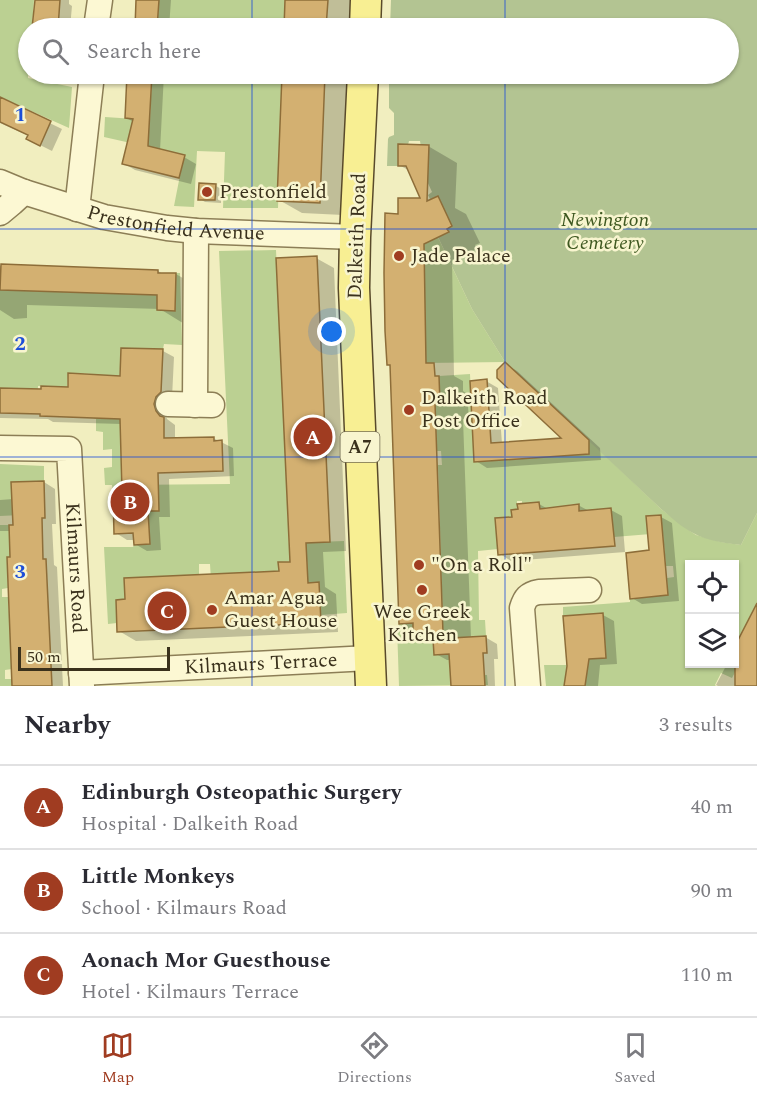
<!DOCTYPE html>
<html lang="en">
<head>
<meta charset="utf-8">
<style>
	:root { --surface:#fff; --page:#f2f2f3; --text:#2b2b33; --muted:#7c7c81; --line:#e1e1e2; --accent:#a03c21 }
	body { margin:0; font-family:Spectral,serif; background:var(--page); color:var(--text) }
	.controls { position:absolute; right:18px; bottom:18px; display:grid; overflow:hidden; border-radius:0px; box-shadow:0 2px 4px #0004 }
	.controls button { width:54px; height:54px; display:grid; place-items:center; padding:0; border:0; border-bottom:2px solid var(--line); background:var(--surface); color:var(--text); font:30px sans-serif }
	.scale { position:absolute; left:18px; bottom:15px; width:152px; box-sizing:border-box; padding-left:6px; border:3px solid #3a311c; border-top:0; font-size:16px; line-height:21px; white-space:nowrap; color:#3a311c; -webkit-text-stroke:4px #f8f5cf; paint-order:stroke }
	.you { position:absolute; left:332px; top:332px; width:21px; height:21px; margin:-15px; border:4px solid #fff; border-radius:50%; background:#1a73e8; box-shadow:0 0 0 9px #1a73e833 }
	.badge { display:grid; place-items:center; width:39px; height:39px; border-radius:50%; background:var(--accent); color:#fff; font-size:20px; font-weight:700 }
	.pin { position:absolute; translate:-50% -50%; border:3px solid #fff; box-shadow:0 2px 6px #0006 }
	.list { margin:0; padding:0; list-style:none }
	h2 { display:flex; justify-content:space-between; align-items:center; height:78px; margin:0; padding:0 24px; font-size:26px }
	h2 small { font-size:20px; font-weight:400; color:var(--muted) }
	.list li { display:grid; grid-template-columns:39px 1fr auto; gap:18px; align-items:center; box-sizing:border-box; height:84px; padding:0 24px; border-top:2px solid var(--line) }
	.list b { display:block; font-size:22px; white-space:nowrap }
	.list p { margin:0; font-size:20px; white-space:nowrap; color:var(--muted) }
	.list em { font-size:20px; font-style:normal; color:var(--muted) }
	.icon { flex:none; width:33px; height:33px; fill:none; stroke:currentColor; stroke-width:2; stroke-linecap:round; stroke-linejoin:round }
	.map { position:relative; flex:none; width:757px; height:686px; overflow:hidden }
	.search { position:absolute; background:var(--surface); box-shadow:0 2px 4px #0004; left:18px; right:18px; top:18px; height:66px; display:flex; align-items:center; gap:15px; box-sizing:border-box; padding:0 21px; border-radius:33px; color:var(--muted); font-size:22px }
	.sheet { height:330px; background:var(--surface) }
	nav { display:flex; justify-content:space-around; align-items:center; box-sizing:border-box; height:84px; border-top:2px solid var(--line); background:var(--surface); font-size:16px; color:var(--muted) }
	nav a { display:grid; justify-items:center; gap:3px }
	nav .on { color:var(--accent) }
	.map>svg:first-child { display:block }
	.green { fill:#bbd092 }
	.cemetery { fill:#b3c492 }
	.shadow { fill:#0003 }
	.building { fill:#d3b071; stroke:#8d6d39; stroke-width:1.5 }
	.lines { fill:none; stroke-linecap:round; stroke-linejoin:round }
	.minor-casing { stroke:#8c7e56; stroke-width:27 }
	.major-casing { stroke:#594a2b; stroke-width:33 }
	.minor { stroke:#fcf8d3; stroke-width:24 }
	.major { stroke:#f8ef93; stroke-width:30 }
	.grid { fill:none; stroke:#1d4ed8; stroke-width:1.5; stroke-opacity:0.55 }
	.poi-dot { fill:#a03c21; stroke:#f8f5cf; stroke-width:2 }
	.labels { text-anchor:middle; dominant-baseline:central; stroke-width:5; stroke-linejoin:round; paint-order:stroke }
	.shield { fill:#f8f5cf; stroke:#736c52; stroke-width:1.5 }
	.shield-label { font-size:18px; font-weight:bold; fill:#3a311c }
	.poi-label { font-size:20px; fill:#3a311c; stroke:#f8f5cf; text-anchor:start }
	.park-label { font-size:20px; font-style:italic; fill:#3e5820; stroke:#f8f5cf }
	.street-label { font-size:20px; fill:#3a311c; stroke:#f8f5cf }
	.grid-label { font-size:20px; text-anchor:middle; font-weight:bold; fill:#1d4ed8; stroke:#f8f5cf; stroke-width:5; stroke-linejoin:round; paint-order:stroke }
</style>
</head>
<body>
<div class="map">
<svg width="757" height="686" viewBox="0 0 757 686">
	<rect width="100%" height="100%" fill="#f1eebf"/>
	<path class="green" d="M0,0h34l-2,28h-4v50l44,9 -3,41 -69,-31z
		M159,0h126l-1,28h-127z
		M152,74h130l-4,134h-55l2,-56 -28,-1 -3,56 -20,-1 10,-51 -80,-18 1,-20 45,3z
		M424,213l3,1 45,95 33,53 -79,1 -3,-90z
		M276,250l13,293 55,-2 3,72 -26,2 -2,-32h-11l-1,-22 -28,1 1,22 -26,-2 -1,-10 -17,1 -24,22 -2,-31h-11v11l-74,3v21l-9,1 1,23 -9,1 -4,-77h29l1,-2 16,-1 -2,-33h11l-1,-20 -45,1 -1,-7h-7l-1,-17 8,-1v-18l-9,1v-18l-7,-1v-12l-3,-1 1,-44 -26,-1 -1,14 -29,-1 -1,27 -37,-25v-98l157,5 18,15 1,-37h4l2,72 -18,-1 -1,5 -42,-1 -3,60 19,1 -17,14 2,62 108,-1 -11,-233z
		M470,374l4,85 3,3 112,-8v-14l72,69 29,22 6,4 25,7 20,3 16,-32v100l-22,33 -1,-82h-44v100h44l1,-12 8,5 -11,21 -11,-5 -6,12 1,1h-131l2,-10 -21,-3 -2,13h-18l-2,-21h22v-5l40,-3 -3,-44 -40,3v-9l67,-5v-3l38,-4 -1,-17 7,-1 -1,-11h-7l-3,-33 -49,4 -3,-29 -32,3 -1,-7 -10,1v7l-17,1 -29,-9v-3h-5v8l-5,8 -17,1 3,31 -20,2 1,69h6l1,16 -52,3 15,15 35,21h3l1,10 -89,1 -2,-60h2v-2l14,-1v11h18l12,-12 -5,-157h4l-1,-14h-4l-2,-48h5v-8h-5v-14h4v-5z
		M0,464l44,2v15l-33,1 1,28 9,5 -21,1z
		M0,525h9l1,26 16,6 -19,1 1,30 -6,1v8h6l2,31 19,-1v11l-19,1 2,30 -7,1v9h7v7h-12z"/>
	<path class="cemetery" d="M391,0h366v513l-16,32c-16,-2 -34,-4 -48,-12 -12,-6 -22,-16 -32,-24l-156,-147 -33,-53 -34,-72 11,-5 -2,-3 5,-3 -14,-30 -8,3 -2,-4 4,-3 -5,-11 -7,-40h-11l-1,4 -10,-1v22h-11l1,-27 1,-2 5,-2v-22l-5,-5v-34h339v-46h-338z"/>
	<path class="shadow" d="M36,0h33v4l3,2 -2,22h-37z
		M137,0h34l-2,28h-33z
		M286,0h65l-1,28h-65z
		M32,74h34l-1,7 -23,-2z
		M129,74h35l-4,77 24,6 12,7 -5,20 -56,-14 -12,-7 11,-41 -8,-4z
		M284,74h64l-5,141 -41,-2 -23,-13z
		M0,99l62,30 -10,22 -12,-6 -11,-9 -29,-13z
		M428,146l29,17 -2,45 11,6 14,29 -5,2 2,4 -25,11 2,116 9,5v10l4,3 2,25h-6l8,219 14,-1 12,7 1,15h-4l1,27h-42l-2,-26h-4l-11,-6 -1,-9 -21,-12v-2l-14,-8 -8,-256 -4,-3 11,-149 23,-15 -12,-29 -11,-6z
		M216,186l5,3v14l-16,-1 -5,-3z
		M316,258l18,10 12,283 -23,1 2,35 11,7 2,38 -202,9 -17,-10 161,-59 11,-9z
		M0,266l158,5 5,3h13l27,16 -17,35 -26,-16 -133,-4v13l-13,1 -14,-9z
		M163,351l11,6 -2,41 -7,14 2,7 8,6v14l38,-1 20,10 1,28 -65,3 1,38h-11l2,33 -14,1 -12,-7v-4h-8l-11,-7 7,-40 -2,-69 -68,-2 -5,-3 -48,-1v-28l69,-1 52,-12z
		M505,364l12,7 83,77 1,12 -114,8 -11,-7 10,-80 12,7 4,56 62,-5z
		M44,482l11,7 1,35h-4l2,41 3,2 6,119h-49l-6,-127h4l-1,-28h-11v-31l13,-1z
		M539,504l9,5 30,-4 11,6 22,-1 11,6 3,36 -114,9 -11,-7 18,-43v-5z
		M661,517l11,6 7,78 -37,3 -10,-6 19,-46z
		M757,606v80h-39l-2,-1 11,-21h7v-14z
		M603,615l11,6 3,43 -17,1 -2,21h-32l2,-20z"/>
	<path class="building" d="M35,0h25l-2,28h-26z
		M136,0h23l-2,28h-22z
		M285,0h43l-2,28h-42z
		M127,74h25l-4,72 37,9 -6,23 -57,-14 11,-45 -8,-1z
		M282,74h43l-5,129 -43,-2z
		M0,97l51,24 -11,25 -14,-7 2,-4 -28,-13z
		M398,144l31,1 -2,56 11,-5 14,30 -5,3 2,3 -25,12 2,119h8l1,13h4l1,27h-5l8,230 -30,1v-11l-14,1 -9,-259h-3l-2,-34 -1,-58 1,-60 13,1v-16h22l-14,-32h-8z
		M199,183l17,1 -1,16h-17z
		M317,256l13,286 -24,1 2,40 11,-1 2,41 -204,9 -1,-32 9,-1 -1,-21 155,-7 -1,-9h12l-14,-304z
		M1,264l157,6v3h18l-1,38 -18,-1v-15l-157,-5z
		M121,348l42,1 -2,43 -5,5 -2,7 2,7 4,5 4,1v21l50,-1v4l8,-1 1,31 -65,2 1,38h-11l2,33 -16,1 -1,-12 -19,1 -1,-42h9l-2,-73 -80,-3v-2l-40,-1v-25l41,1v-3l27,1v-14l52,3z
		M505,362l84,78v14l-115,8 -4,-81 17,-2 4,64 70,-5 -64,-60v-8z
		M44,481l1,37h-3l1,41h3l6,127h-40l-5,-129h3l-1,-32h4l-2,-43z
		M539,502l1,7 39,-5v7l32,-3 4,38 -117,9 -3,-37 17,-1 -1,-7 7,-1 -1,-5z
		M661,515l7,80 -38,4 -4,-46 23,-3 -3,-34z
		M757,603v83h-22v-40z
		M603,613l3,45 -17,1 -4,27h-21l3,-20 -4,-50z
		M486,636l1,17h-4l2,33h-34l-2,-32 -15,1 -1,-16z"/>
	<g class="lines">
		<g class="minor-casing">
			<g id="minor">
				<path d="M96,28l4,-28"/>
				<path id="s1" d="M0,182l24,10 80,25 63,11 29,3 159,6"/>
				<path d="M77,209l15,-135"/>
				<path d="M0,213l12,-10 12,-11"/>
				<path d="M168,404l44,1"/>
				<path d="M195,405l1,-174"/>
				<path id="s2" d="M0,448l69,1 13,237"/>
				<path id="s3" d="M81,673l288,-15"/>
				<path d="M528,686l-6,-78c3,-10 6,-14 17,-16l50,-2"/>
			</g>
		</g>
		<g class="major-casing">
			<path id="major" d="M365,28l1,-28
				M363,74l-8,163 -1,51 17,398"/>
		</g>
		<use href="#minor" class="minor"/>
		<use href="#major" class="major"/>
	</g>
	<path class="grid" d="M252,0v28M505,0v28M252,74v612M505,74v612M0,229h757M0,457h757"/>
	<g class="poi-dot">
		<circle cx="207" cy="192" r="6"/>
		<circle cx="399" cy="256" r="6"/>
		<circle cx="409" cy="410" r="6"/>
		<circle cx="419" cy="565" r="6"/>
		<circle cx="422" cy="590" r="6"/>
		<circle cx="212" cy="610" r="6"/>
	</g>
	<g class="labels">
		<rect class="shield" x="340.5" y="432" width="39" height="30" rx="4.5"/>
		<g class="shield-label">
			<text x="360" y="447">A7</text>
		</g>
		<g class="poi-label">
			<text x="219" y="192">Prestonfield</text>
			<text x="411" y="256">Jade Palace</text>
			<text x="421" y="398">Dalkeith Road<tspan x="421" dy="23">Post Office</tspan></text>
			<text x="431" y="565">"On a Roll"</text>
			<text x="224" y="598">Amar Agua<tspan x="224" dy="23">Guest House</tspan></text>
			<text x="422" y="612" text-anchor="middle">Wee Greek<tspan x="422" dy="23">Kitchen</tspan></text>
		</g>
		<g class="park-label">
			<text x="605" y="220">Newington<tspan x="605" dy="23">Cemetery</tspan></text>
		</g>
		<g class="street-label">
			<text stroke="none"><textPath href="#s1" startOffset="182">Prestonfield Avenue</textPath></text>
			<text transform="translate(357 236) rotate(-88)">Dalkeith Road</text>
			<text stroke="none"><textPath href="#s2" startOffset="188">Kilmaurs Road</textPath></text>
			<text stroke="none"><textPath href="#s3" startOffset="180">Kilmaurs Terrace</textPath></text>
		</g>
	</g>
	<g class="grid-label">
		<text x="20" y="121">1</text>
		<text x="20" y="350">2</text>
		<text x="20" y="578">3</text>
	</g>
</svg>
<div class="controls">
<button><svg class="icon" aria-label="locate" viewBox="0 0 24 24"><circle cx="12" cy="12" r="6"/><path d="M12 2v4M12 18v4M2 12h4M18 12h4"/></svg></button>
<button><svg class="icon" aria-label="layers" viewBox="0 0 24 24"><path d="M12 4l9 5-9 5-9-5zM3 14l9 5 9-5"/></svg></button>
</div>
<div class="scale">50 m</div>
<div class="you"></div>
<div class="pin badge" style="left:313px;top:437px">A</div>
<div class="pin badge" style="left:130px;top:502px">B</div>
<div class="pin badge" style="left:167px;top:611px">C</div>
<div class="search"><svg class="icon" aria-label="search" viewBox="0 0 24 24"><circle cx="10" cy="10" r="6"/><path d="M15 15l6 6"/></svg>Search here</div>
</div>
<section class="sheet">
<h2>Nearby<small>3 results</small></h2>
<ul class="list">
<li><span class="badge">A</span><div><b>Edinburgh Osteopathic Surgery</b><p>Hospital · Dalkeith Road</p></div><em>40 m</em></li>
<li><span class="badge">B</span><div><b>Little Monkeys</b><p>School · Kilmaurs Road</p></div><em>90 m</em></li>
<li><span class="badge">C</span><div><b>Aonach Mor Guesthouse</b><p>Hotel · Kilmaurs Terrace</p></div><em>110 m</em></li>
</ul>
</section>
<nav>
<a class="on"><svg class="icon" aria-label="map" viewBox="0 0 24 24"><path d="M3 6l6-2 6 2 6-2v14l-6 2-6-2-6 2zM9 4v14M15 6v14"/></svg>Map</a>
<a><svg class="icon" aria-label="directions" viewBox="0 0 24 24"><path d="M12 3l9 9-9 9-9-9zM9 14v-3h6M13 9l2 2-2 2"/></svg>Directions</a>
<a><svg class="icon" aria-label="saved" viewBox="0 0 24 24"><path d="M7 4h10v16l-5-4-5 4z"/></svg>Saved</a>
</nav>
</body>
</html>
